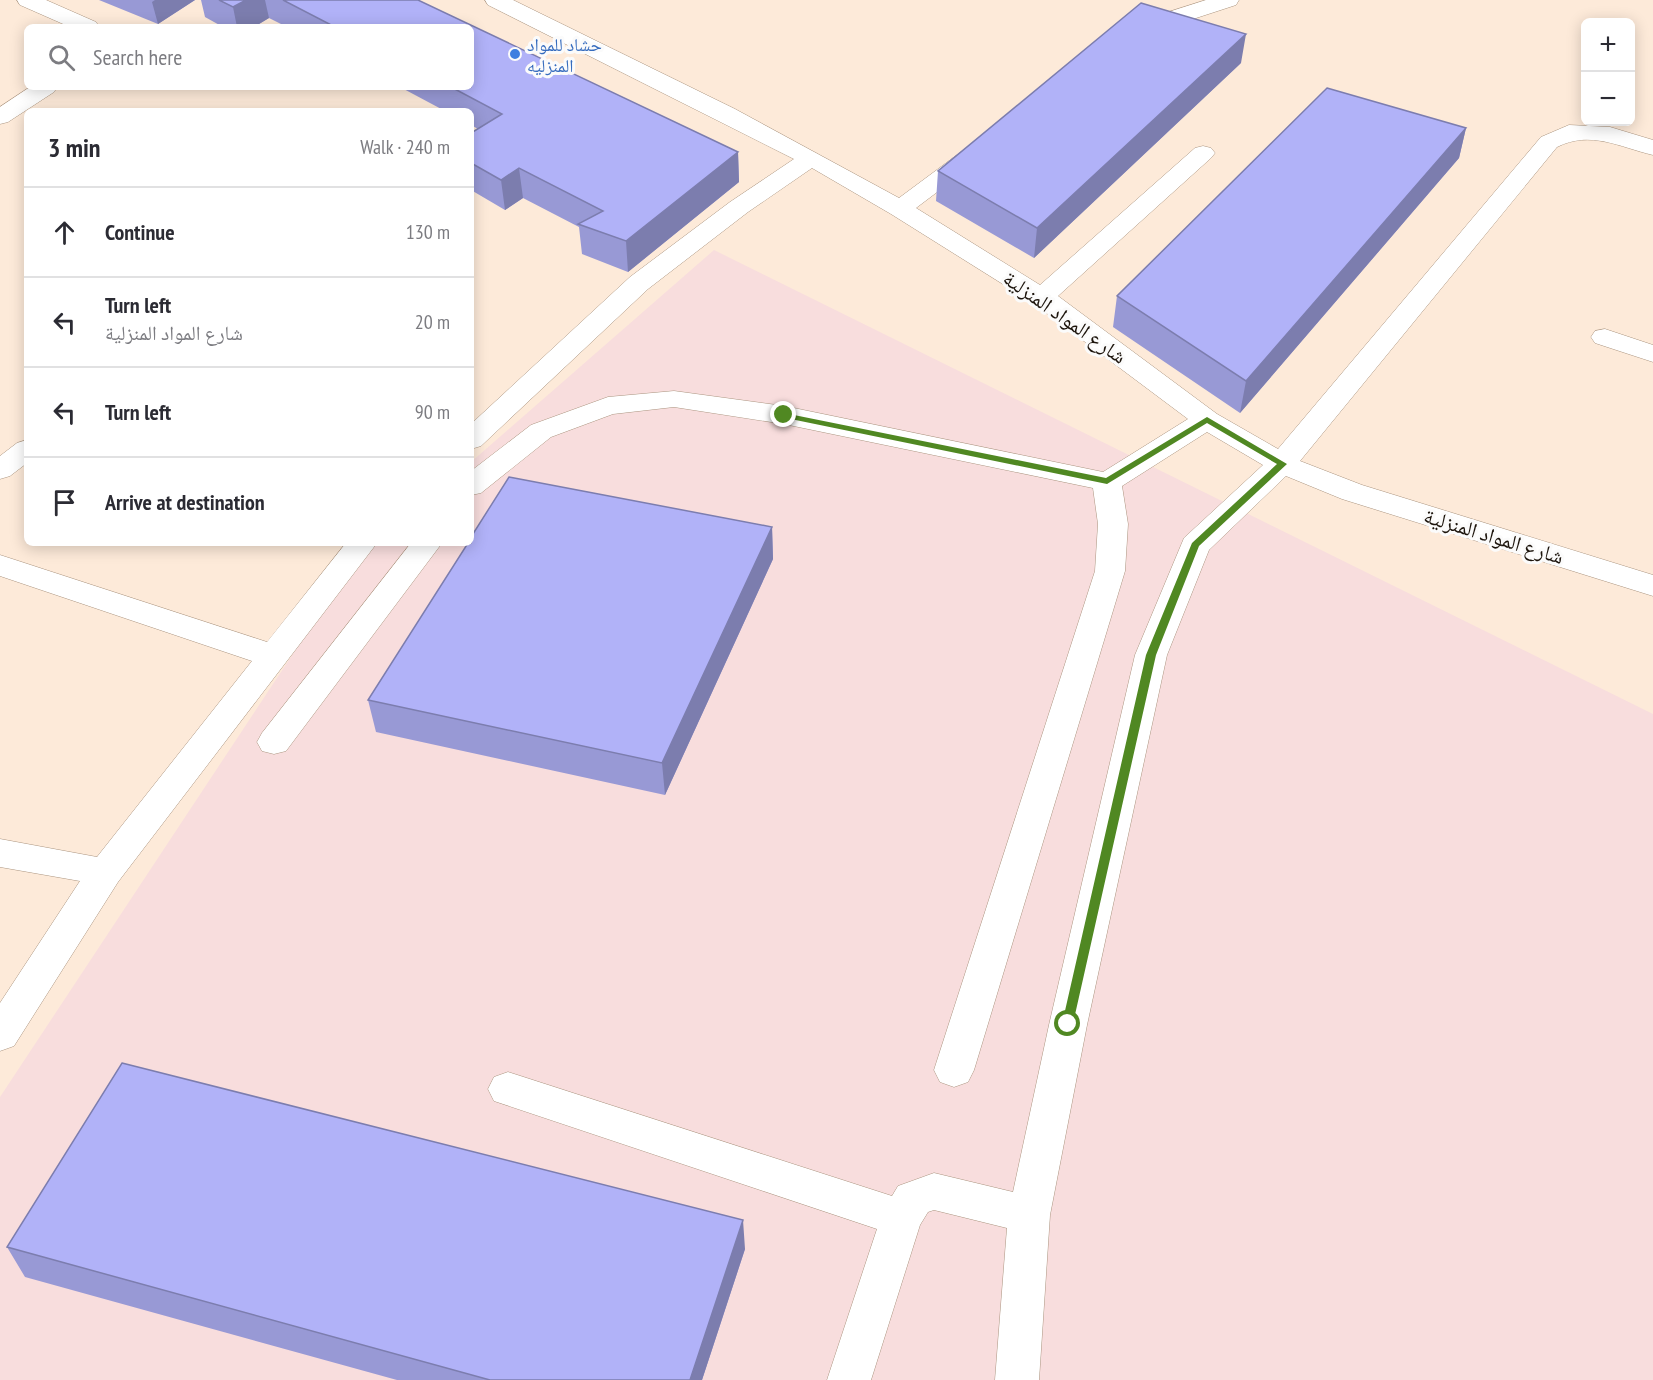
<!DOCTYPE html>
<html lang="en">
<head>
<meta charset="utf-8">
<style>
	:root { --surface:#fff; --page:#f7f7f7; --text:#2b2b33; --muted:#7c7c81; --line:#e1e1e2 }
	body { margin:0; font-family:"PT Sans Narrow","Noto Naskh Arabic",sans-serif; background:var(--page); color:var(--text) }
	.controls { position:absolute; right:18px; top:18px; display:grid; overflow:hidden; border-radius:9px; box-shadow:0 3px 15px #0003 }
	.controls button { width:54px; height:54px; display:grid; place-items:center; padding:0; border:0; border-bottom:2px solid var(--line); background:var(--surface); color:var(--text); font:30px sans-serif }
	.stop { position:absolute; width:18px; height:18px; margin:-14px; border:4px solid #508822; border-radius:50%; background:#fff }
	.stop.end { background:#508822; border-color:#fff; box-shadow:0 2px 6px #0008 }
	.list { margin:0; padding:0; list-style:none }
	h2 { display:flex; justify-content:space-between; align-items:center; height:78px; margin:0; padding:0 24px; font-size:26px }
	h2 small { font-size:20px; font-weight:400; color:var(--muted) }
	.list li { display:grid; grid-template-columns:39px 1fr auto; gap:18px; align-items:center; box-sizing:border-box; height:90px; padding:0 24px; border-top:2px solid var(--line) }
	.list b { display:block; font-size:22px; white-space:nowrap }
	.list p { margin:0; font-size:20px; white-space:nowrap; color:var(--muted) }
	.list em { font-size:20px; font-style:normal; color:var(--muted) }
	.icon { flex:none; width:33px; height:33px; fill:none; stroke:currentColor; stroke-width:2; stroke-linecap:round; stroke-linejoin:round }
	.map { position:relative; flex:none; width:1653px; height:1380px; overflow:hidden }
	.search { position:absolute; background:var(--surface); box-shadow:0 3px 15px #0003; left:24px; top:24px; width:450px; height:66px; display:flex; align-items:center; gap:15px; box-sizing:border-box; padding:0 21px; border-radius:9px; color:var(--muted); font-size:22px }
	.panel { position:absolute; background:var(--surface); box-shadow:0 3px 15px #0003; left:24px; top:108px; width:450px; height:438px; border-radius:9px }
	.map>svg:first-child { display:block }
	.industrial { fill:#f8dddd }
	.lines { fill:none; stroke-linecap:round; stroke-linejoin:round }
	.minor-casing { stroke:#ab9580; stroke-width:1 }
	.minor { fill:#fff; fill-rule:evenodd }
	.wall { fill:#9899d5 }
	.shaded-wall { fill:#7c7dae }
	.building { fill:#b1b2f8; stroke:#7c7dae; stroke-width:1.5 }
	.route { fill:#508822 }
	.shop-dot { fill:#3f7fe0; stroke:#fbfbfb; stroke-width:2 }
	.labels { text-anchor:middle; dominant-baseline:central; stroke-width:6; stroke-linejoin:round; paint-order:stroke }
	.far-shop-label { font-size:18px; fill:#366cbe; stroke:#fbfbfb; text-anchor:start }
	.street-label { font-size:21px; fill:#1c140c; stroke:#fbfbfb }
</style>
</head>
<body>
<div class="map">
<svg width="1653" height="1380" viewBox="0 0 1653 1380">
	<rect width="100%" height="100%" fill="#fdead9"/>
	<path class="industrial" d="M714,250l939,464v666h-1653v-283l351,-531 27,-23h93v-81z"/>
	<g class="lines">
		<g class="minor-casing">
			<path id="minor" d="M17,0h29l50,22 3,5h-29l-50,-22z
				M485,0h28l222,109 164,89 66,-49 8,-2 8,2 4,5 -4,5 -65,49 124,77 155,-137 8,-2 8,2 4,5 -4,5 -153,138 159,118 61,35 263,-312 28,-12 41,2 43,13v15c-34,-8 -62,-25 -96,-8l-257,314 62,24 291,90v21l-311,-97 -56,-23 -77,74 -42,105 -80,370 -37,190 -11,165h-44l12,-152 -73,-18 -6,2 -8,13 -49,155h-44l50,-151 -383,-128 -6,-12 6,-12 14,-5 384,124 6,-10 36,-13 79,19 36,-167 86,-370 49,-117 79,-73 -56,-33 -85,54 6,38 -3,47 -151,499 -6,12 -14,5 -14,-5 -6,-12 161,-499 3,-47 -5,-36 -309,-64 -110,-17 -61,7 -62,23 -70,56 -10,2v-24l60,-46 77,-28 66,-6 110,15 319,66 85,-53 -155,-116 -142,-89 -79,-46 -64,44 -100,77 -167,157 -10,3v-25l159,-147 100,-75 64,-43 -306,-154z
				M1206,0h33l-3,5 -89,29 -8,2 -8,-2 -3,-5 3,-5z
				M30,87h27l-3,5 -46,30 -8,2v-17z
				M1605,329l48,16v17l-58,-19 -4,-6 4,-6z
				M27,440v23l-17,13 -10,3v-23l17,-13z
				M346,543h31l-259,339 -104,164 -14,5v-48l80,-122 -80,-14v-28l97,18 155,-196 -252,-85v-21l267,87z
				M411,543h31l-156,208 -12,3 -12,-3 -5,-9 5,-9z"/>
		</g>
		<use href="#minor" class="minor"/>
	</g>
	<path class="wall" d="M99,0h96l-37,24z
		M201,0h217l320,152 1,30 -111,90 -46,-18 -3,-27 -56,-29 -18,12 -34,-20v-57l7,-4 -7,-4v-14h-26l-45,-24h71v-60h-184l-18,-9 -15,9h-31l-18,-10z
		M1241,63l-207,195 -98,-57 2,-30z
		M1466,128l-7,30 -219,255 -127,-86 4,-31z
		M772,527l1,32 -108,236 -289,-63 -8,-32z
		M7,1247l738,2 -43,131h-305l-372,-103z"/>
	<path class="shaded-wall" d="M155,0h40l-37,24 -6,-22z
		M246,0h19l4,18 -15,9h-17l-4,-20z
		M1246,34l-5,29 -207,195 3,-30z
		M1466,128l-7,30 -219,255 6,-32z
		M738,152l1,30 -111,90 -2,-31z
		M519,168l4,30 -18,12 -4,-30z
		M772,527l1,32 -108,236 -3,-32z
		M743,1220l2,29 -43,131h-12z"/>
	<path class="building" d="M219,0h27l-13,7z
		M283,0h135l320,152 -112,89 -48,-17 25,-13 -84,-43 -18,12 -30,-17v-30l31,-19 -51,-27h20v-60h-136z
		M1141,3l105,31 -209,194 -99,-57z
		M1327,88l139,40 -220,253 -129,-85z
		M509,477l263,50 -110,236 -294,-63 100,-157h3v-6z
		M122,1063l621,157 -53,160h-200l-483,-133z"/>
	<path class="route" d="M784,413l322,65 101,-61 80,47 -88,82 -43,109 -84,373 -4,1 -6,-5 84,-369 46,-112 85,-79 -70,-41 -100,61 -326,-67v-3z"/>
	<circle class="shop-dot" cx="515" cy="54" r="6"/>
	<g class="labels">
		<g class="far-shop-label">
			<text x="527" y="44">حشاد للمواد<tspan x="527" dy="21">المنزليه</tspan></text>
		</g>
		<g class="street-label">
			<text transform="translate(1065 317) rotate(35)">شارع المواد المنزلية</text>
			<text transform="translate(1494 536) rotate(17)">شارع المواد المنزلية</text>
		</g>
	</g>
</svg>
<div class="controls">
<button>+</button>
<button>−</button>
</div>
<div class="stop" style="left:1068px;top:1024px"></div>
<div class="stop end" style="left:784px;top:415px"></div>
<div class="search"><svg class="icon" aria-label="search" viewBox="0 0 24 24"><circle cx="10" cy="10" r="6"/><path d="M15 15l6 6"/></svg>Search here</div>
<section class="panel">
<h2>3 min<small>Walk · 240 m</small></h2>
<ul class="list">
<li><svg class="icon" aria-label="ahead" viewBox="0 0 24 24"><path d="M12 20V5M6 11l6-6 6 6"/></svg><div><b>Continue</b></div><em>130 m</em></li>
<li><svg class="icon" aria-label="left" viewBox="0 0 24 24"><path d="M17 20v-9H6M10 6l-5 5 5 5"/></svg><div><b>Turn left</b><p>شارع المواد المنزلية</p></div><em>20 m</em></li>
<li><svg class="icon" aria-label="left" viewBox="0 0 24 24"><path d="M17 20v-9H6M10 6l-5 5 5 5"/></svg><div><b>Turn left</b></div><em>90 m</em></li>
<li><svg class="icon" aria-label="arrive" viewBox="0 0 24 24"><path d="M6 21V4h12l-3 4 3 4H6"/></svg><div><b>Arrive at destination</b></div></li>
</ul>
</section>
</div>
</body>
</html>
